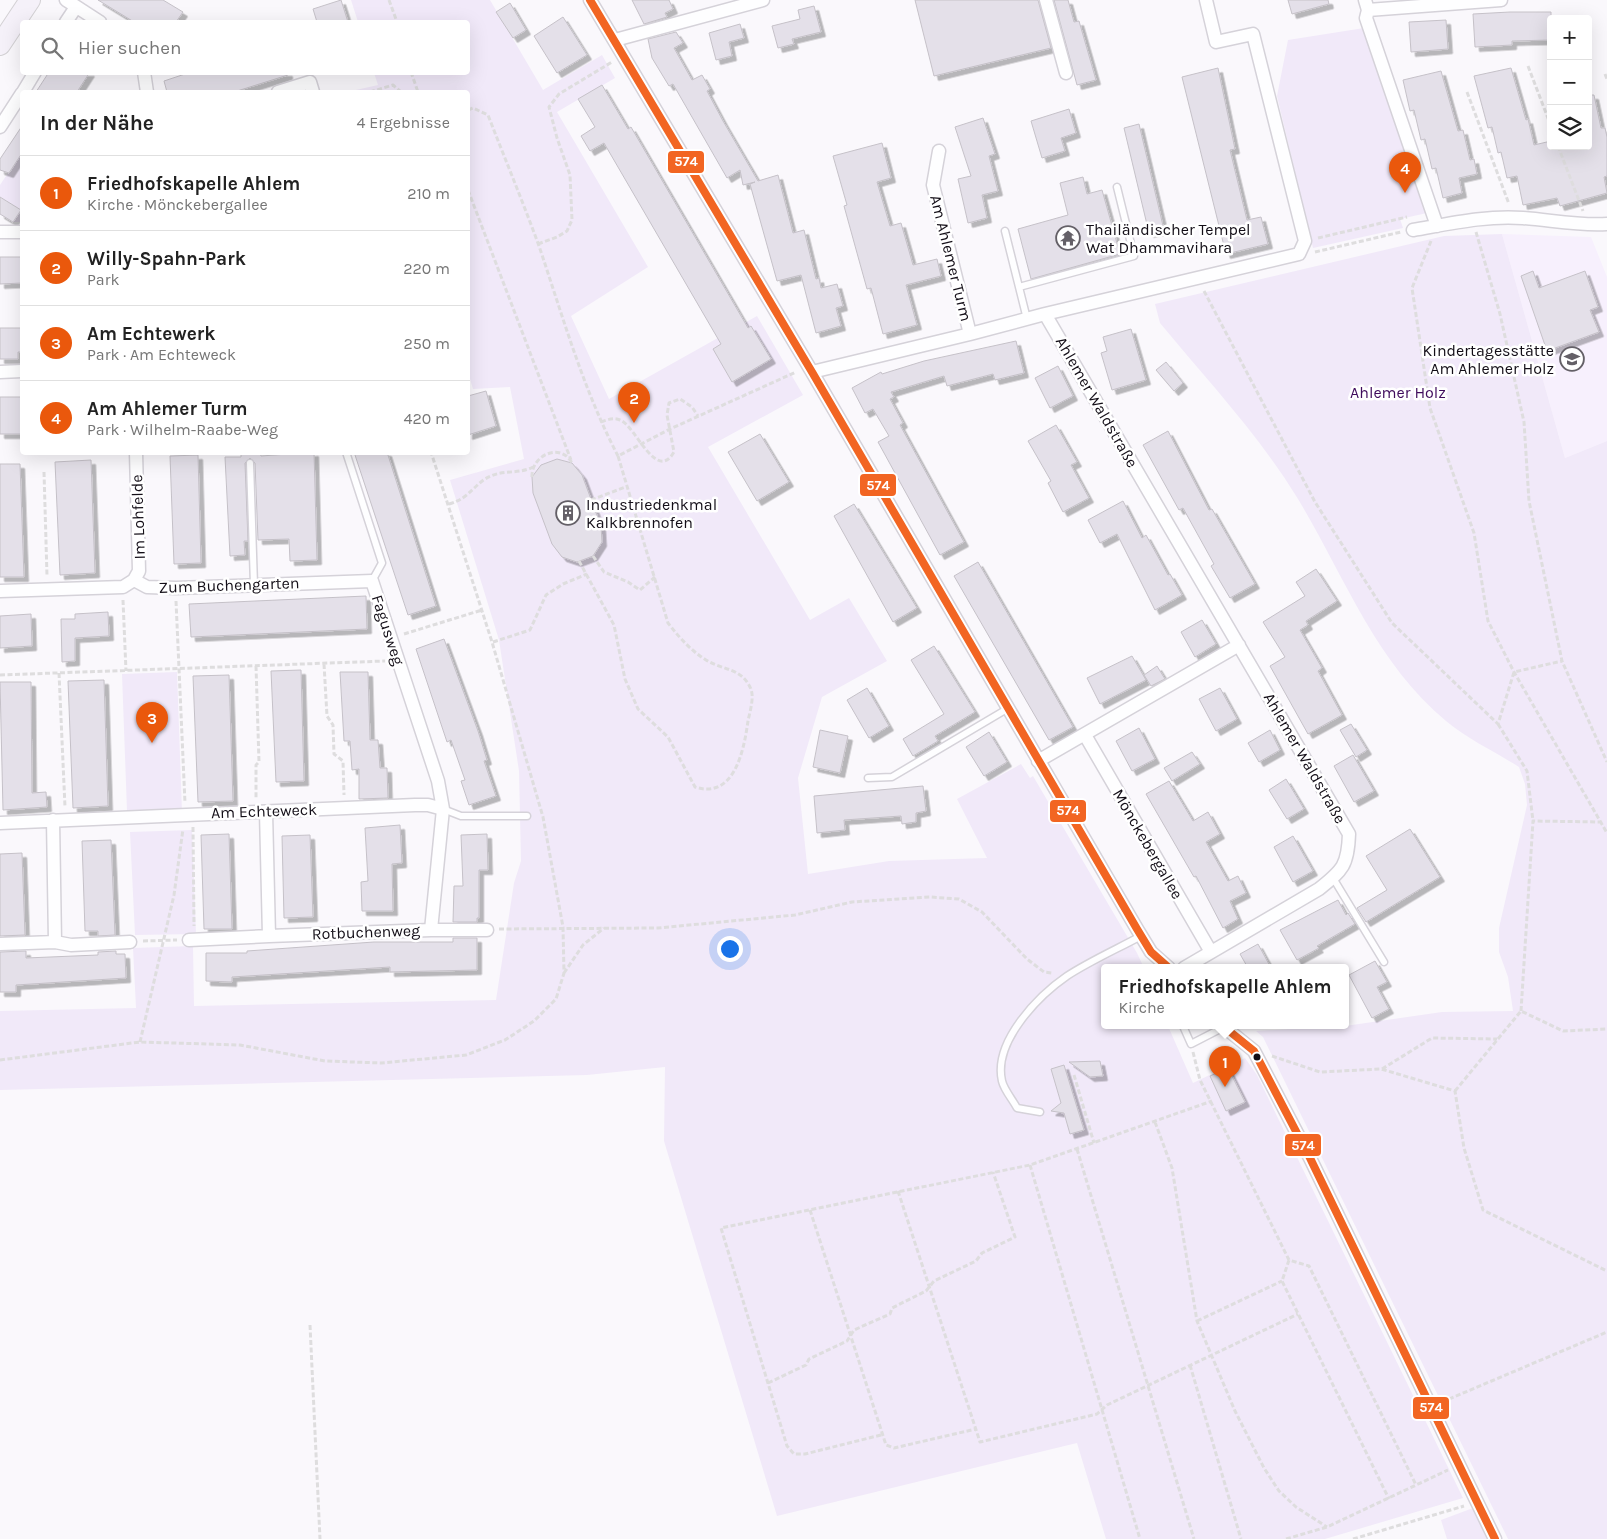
<!DOCTYPE html>
<html lang="de">
<head>
<meta charset="utf-8">
<style>
	:root { --surface:#fff; --page:#f6f6f6; --text:#222; --muted:#767676; --line:#e0e0e0; --accent:#ea580c }
	body { margin:0; font-family:Karla,sans-serif; background:var(--page); color:var(--text) }
	.controls { position:absolute; right:15px; top:15px; display:grid; overflow:hidden; border-radius:5px; box-shadow:0 5px 20px #0002 }
	.controls button { width:45px; height:45px; display:grid; place-items:center; padding:0; border:0; border-bottom:1px solid var(--line); background:var(--surface); color:var(--text); font:25px sans-serif }
	.you { position:absolute; left:729px; top:948px; width:18px; height:18px; margin:-12px; border:4px solid #fff; border-radius:50%; background:#1a73e8; box-shadow:0 0 0 8px #1a73e833 }
	.badge { display:grid; place-items:center; width:32px; height:32px; border-radius:50%; background:var(--accent); color:#fff; font-size:16px; font-weight:700 }
	.pin { position:absolute; translate:-50% -41px; filter:drop-shadow(0 1px 2px #0008) }
	.pin::after { content:''; position:absolute; top:26px; width:18px; height:15px; background:inherit; clip-path:polygon(0 0,100% 0,50% 100%) }
	.popup { position:absolute; left:1101px; top:964px; width:248px; height:65px; box-sizing:border-box; display:grid; place-content:center; border-radius:5px; background:var(--surface); filter:drop-shadow(0 1px 4px #0005); font-size:16px; white-space:nowrap; color:var(--muted) }
	.popup b { font-size:19px; color:var(--text) }
	.popup::after { content:''; position:absolute; left:50%; top:100%; margin-left:-10px; border:10px solid transparent; border-top-color:var(--surface) }
	.list { margin:0; padding:0; list-style:none }
	h2 { display:flex; justify-content:space-between; align-items:center; height:65px; margin:0; padding:0 20px; font-size:21px }
	h2 small { font-size:16px; font-weight:400; color:var(--muted) }
	.list li { display:grid; grid-template-columns:32px 1fr auto; gap:15px; align-items:center; box-sizing:border-box; height:75px; padding:0 20px; border-top:1px solid var(--line) }
	.list b { display:block; font-size:19px; white-space:nowrap }
	.list p { margin:0; font-size:16px; white-space:nowrap; color:var(--muted) }
	.list em { font-size:16px; font-style:normal; color:var(--muted) }
	.icon { flex:none; width:28px; height:28px; fill:none; stroke:currentColor; stroke-width:2; stroke-linecap:round; stroke-linejoin:round }
	.map { position:relative; flex:none; width:1607px; height:1539px; overflow:hidden }
	.search { position:absolute; background:var(--surface); box-shadow:0 5px 20px #0002; left:20px; top:20px; width:450px; height:55px; display:flex; align-items:center; gap:12px; box-sizing:border-box; padding:0 18px; border-radius:5px; color:var(--muted); font-size:19px }
	.panel { position:absolute; background:var(--surface); box-shadow:0 5px 20px #0002; left:20px; top:90px; width:450px; height:365px; border-radius:5px }
	.map>svg:first-child { display:block }
	.built { fill:#f7f0fd }
	.green { fill:#f1e9f9 }
	.building { fill:#e4e0e9; stroke:#c5c1c8; filter:url(#shadow) }
	.lines { fill:none; stroke-linecap:round; stroke-linejoin:round }
	.lane-casing { stroke:#d5d2d9; stroke-width:9 }
	.street-casing { stroke:#d5d2d9; stroke-width:15 }
	.primary-casing { stroke:#d3d1d4; stroke-width:22 }
	.path { stroke:#deddde; stroke-width:3; stroke-dasharray:5 2.5; stroke-linecap:butt }
	.lane { stroke:#fefeff; stroke-width:6 }
	.street { stroke:#fefeff; stroke-width:12 }
	.primary { stroke:#f5f1f9; stroke-width:20 }
	.bus-1-casing { stroke:#fff; stroke-width:11 }
	.bus-1 { stroke:#f26522; stroke-width:8 }
	.bus-dot { fill:#130e17; stroke:#fff; stroke-width:2 }
	.labels { text-anchor:middle; dominant-baseline:central; stroke-width:5; stroke-linejoin:round; paint-order:stroke }
	.poi-label { font-size:16px; fill:#130e17; stroke:#fff; text-anchor:start }
	.street-label { font-size:16px; fill:#130e17; stroke:#fff }
	.park-label { font-size:16px; fill:#3f0b5c; stroke:#fff }
	.line-badge { stroke:#fff; stroke-width:2 }
	.badge-label { font-size:14px; text-anchor:middle; font-weight:bold; fill:#fff }
</style>
</head>
<body>
<div class="map">
<svg width="1607" height="1539" viewBox="0 0 1607 1539">
	<defs>
		<filter id="shadow"><feDropShadow dx="4.5" dy="4.5" stdDeviation="0" flood-color="#0004"/></filter>
	</defs>
	<rect width="100%" height="100%" fill="#faf8fc"/>
	<path class="built" d="M1502,234l89,3 16,40v164l-42,17z"/>
	<path class="green" d="M351,0h139l53,90 59,-35 13,23 -58,34 91,155 -77,49 38,83 148,-83 46,79 -95,52 102,173 39,-22 38,63 -65,36 -24,81 10,96 81,-13 98,-3 -30,-59 64,-35 9,14 3,-2 104,177 7,15h-39v58h63l25,57 52,-25 12,17 206,423 -138,41h-219l-29,-96 -300,73 -113,-375 1,-74 -78,8 -587,15v-79l136,-3 -3,-60 60,-2 1,60 302,-6 18,-117 7,-22 -2,-90 -20,-131 -49,-160 74,-21 -14,-72 -37,2 -5,-17v-280h-121l31,-7 -4,-12 94,-1v-50h-110z
		M1364,28l63,185 -27,6 3,9 -90,20 -36,-152 11,-56z
		M22,152v70h-9l8,-12 -21,-13v-12z
		M1502,234l63,224 42,-17v1098h-99l-245,-502 -7,-6 89,-5 97,-14 71,-1 -5,-34 -9,-25v-24l28,-123 -2,-21 -6,-17c-23,-15 -52,-28 -73,-46 -71,-59 -102,-146 -148,-222 -39,-64 -91,-119 -138,-176l-5,-19 289,-68z
		M177,672l5,140 -55,-1 -5,-137z
		M192,830l4,104 -61,1 -5,-103z
		M1473,1508l15,31h-41l-6,-19z"/>
	<path class="building" d="M98,0h65l20,12 -7,10h-42z
		M341,0l7,22h-31l-4,-13z
		M632,0h37l4,9 -8,4 2,4 -23,7z
		M915,0h123l13,48 -117,28z
		M1054,0h14l6,22 5,-1 17,59 -19,5z
		M1288,0h40l1,4 -37,10z
		M510,3l16,27 -13,8 -17,-26z
		M814,6l7,26 -29,7 2,5 -16,4 -6,-22 28,-7 -2,-9z
		M1510,12h41v28l-39,1v4l-37,2 -2,-33z
		M563,17l24,38 -30,18 -23,-37z
		M1446,20l2,29 -37,3 -2,-30z
		M740,24l4,14 -15,4 3,14 -16,4 -7,-27z
		M676,32l7,11 -9,5 18,32 10,-5 8,14 -3,2 16,30 35,60 20,-6 15,58 11,-3 12,49 3,-1 2,10 16,-4 6,22 -7,2 5,18 -25,7 -15,-58 -24,6 -27,-97 5,-2 -12,3 -3,-15 -13,8 -54,-94 -4,2 -17,-28 -4,-19z
		M1218,68l17,81 -5,1 17,70 14,-3 7,27 -42,10 -44,-177z
		M1511,68l15,52 2,-1 6,26 17,-4v5h37v-51h6l7,33h4l2,9v39l-3,1 3,16 -47,13 -3,-8 -34,7 -6,-29 -10,2 -6,-26 -3,1 -6,-26 -4,1 -14,-52z
		M1441,71l17,60 5,-1 7,30 4,-1 3,15 -18,4 3,15 -19,5 -7,-30 -4,1 -7,-30 -4,1 -7,-30 -4,1 -7,-31z
		M49,72h41l-13,20h-41z
		M191,72h97v3l-54,17h-67l-3,-11z
		M602,85l26,44 3,-2 117,201 3,-2 20,33 -39,23 -19,-33 8,-5 -117,-201 -14,8 -9,-15 14,-9 -17,-28z
		M1069,109l7,24 -15,5 4,13 -23,7 -11,-37z
		M983,118l12,36 -6,2 9,35 -16,4 5,23 -19,5 -10,-44 13,-3 -16,-49z
		M1139,124l25,106 -15,3 -25,-105z
		M22,126v27l-13,20 -9,-3v-11z
		M882,143l9,35 -14,4 13,44 11,-3 12,42 24,-6 4,17 -35,9 11,40 -34,9 -12,-46 -4,1 -10,-36 -13,-47 3,-1 -14,-49z
		M1083,177l4,17 15,-4 18,64 -89,25 -13,-50 50,-14 -8,-32z
		M0,197l21,13 -8,12 -13,-8z
		M0,257h22v26l-22,1z
		M1533,271l6,17 46,-17 13,36 -8,3 9,22 -52,19 -26,-75z
		M0,328h22v24h-4v7h-18z
		M1131,329l15,51 -34,10 -11,-37 6,-2 -4,-14z
		M1016,341l8,32 -29,7 -2,-6 -46,12 -3,-10 -53,16 3,5 -4,2 13,24 -3,2 64,117 -24,13 -62,-113 11,-6 -16,-27 -8,4 -13,-25 29,-16 1,2 42,-13z
		M1166,362l17,21 -9,8 -18,-21z
		M1058,366l15,30 -23,12 -15,-30z
		M486,391l10,35 -28,9v-39z
		M0,397h22v37h-22z
		M1056,425l21,37 -6,3 18,33 -26,14 -15,-29 3,-2 -23,-40z
		M1168,431l41,79 3,-1 43,75 -25,14 -19,-32 3,-2 -31,-56 -4,2 -36,-65z
		M760,434l29,48 -32,19 -29,-49z
		M241,452h19l1,4 53,-4 3,108 -27,1 -1,-22 -31,1 -3,-77 -5,-5 -5,5 3,78h-4l1,14 -15,1 -5,-99h16z
		M354,452h33l49,154 -28,9z
		M198,455l3,108 -27,1 -4,-108z
		M557,459l15,4 10,12 19,51 1,16 -9,14 -16,6 -15,-5 -10,-13 -19,-51 -1,-16 9,-12z
		M91,460l4,113 -35,2 -5,-113z
		M0,464h20l4,113h-24z
		M1123,501l19,37 4,-3 22,40 2,-1 12,21 -27,15 -38,-76 -17,9 -12,-23z
		M854,504l63,104 -24,14 -59,-106z
		M978,562l95,165 -24,13 -95,-164z
		M1316,569l21,32 -31,20 2,4 -8,5 22,38 -4,3 24,44 -34,19 -38,-68 15,-9 -22,-35 42,-26 -9,-14z
		M366,596l1,33 -176,8 -2,-33z
		M108,612l1,24 -34,2v23l-13,1 -1,-43h14v-5z
		M31,614l1,32 -32,2v-32z
		M1202,620l14,24 -21,13 -14,-25z
		M444,639l34,92 9,29 -3,1 12,35 -27,9 -8,-24 4,-1 -14,-40 -4,2 -31,-93z
		M934,646l41,66 -40,24 3,5 -25,15 -10,-17 41,-25 -33,-54z
		M1132,656l14,24 -46,24 -13,-26z
		M1157,666l8,13 -14,7 -7,-11z
		M301,670l3,111 -28,1 -5,-111z
		M340,672h28l2,68h8l2,28h7l1,30 -29,1v-30l-7,1 -2,-29h-6z
		M229,675l4,126 -35,1 -5,-126z
		M104,680l4,126 -35,2 -5,-127z
		M0,682h31l1,111 14,-1 1,15 -44,3z
		M867,688l22,38 -20,12 -22,-38z
		M1220,688l17,31 -21,12 -17,-32z
		M1351,724l16,26 -11,7 -16,-27z
		M1139,728l16,31 -23,12 -16,-30z
		M820,730l28,6 -8,37 -27,-6z
		M1270,730l10,20 -21,12 -11,-19z
		M989,732l18,30 -23,14 -18,-29z
		M1192,752l8,12 -28,17 -8,-13z
		M1353,755l21,36 -20,11 -20,-36z
		M1286,779l18,30 -17,10 -18,-29z
		M1169,781l24,40 15,-9 12,22 -14,8 22,39 10,-5 8,17 -16,8 8,18 -15,9 -27,-52 -2,1 -48,-83z
		M923,786l3,25 -10,2v9l-14,2 -1,-8 -57,4 1,10 -28,3 -3,-37z
		M400,825l2,38 -10,1 1,47h-31l-1,-29 7,-1 -3,-53z
		M1410,829l30,48 -74,45 -9,-14 30,-18 -21,-34z
		M229,834l3,95h-28l-3,-94z
		M487,834l1,36h-9v48h-2v4h-24l1,-36h9l-2,-51z
		M310,835l3,82 -29,1 -2,-82z
		M1293,836l20,35 -20,11 -19,-35z
		M111,840l4,95 -17,1v-5h-13l-3,-90z
		M22,853l3,82 -25,1v-82z
		M1338,900l8,15 2,-2 7,11 -38,22 2,2 -22,12 -17,-30z
		M453,938h24v32l-87,2v-5l-158,10v5l-26,-1v-28h41v-2l127,-9h79z
		M1258,944l13,24h-23l-8,-14z
		M26,951v7l72,-3v-3l18,-1v3h9l1,24 -110,7v7h-16v-40z
		M1375,961l12,21 -10,5 12,22 -17,9 -23,-43z
		M1100,1061l3,15 -13,1 -21,-15z
		M1064,1065l20,65 -14,4 -6,-21 -13,-2 10,-8 -10,-34z
		M1228,1068l17,34 -19,9 -16,-35z"/>
	<g class="lines">
		<g class="lane-casing">
			<path id="lane" d="M1005,231l14,56
				M1027,319l-8,-32 115,-31 -17,-69
				M346,452l36,111 -10,18
				M250,463l4,122
				M868,778l24,-1 115,-68
				M443,809l18,7h66
				M1333,878l51,84
				M1183,1026l8,18 33,-17
				M1040,1112l-23,-4c-4,-8 -13,-18 -15,-27 -9,-39 36,-85 65,-105 23,-15 50,-27 74,-40"/>
		</g>
		<g class="street-casing">
			<path id="street" d="M66,0l34,22
				M590,0l222,372 325,557 14,23 18,16
				M1046,0l20,73
				M1365,0l3,10 -2,8 71,208
				M1368,10l133,-10
				M66,22l10,-15
				M615,40l148,-40
				M144,72l3,20
				M23,92l12,-20
				M278,92l32,-10 3,10
				M0,127l22,-34
				M939,151l-6,34 37,149
				M1413,230c35,-6 74,-15 110,-12 28,2 56,8 84,6
				M0,232h22
				M1045,314l304,520c-1,31 -6,36 -30,55l-135,79
				M0,372l22,-1
				M812,372l158,-38 75,-20 254,-60 6,-13 -52,-207 -37,8 -10,-42
				M134,580l13,7 29,1 196,-7 66,200 5,28 -12,121 -162,6 -3,-124
				M0,591l123,-4 11,-7 5,-9 -3,-119
				M1085,735l126,217
				M1038,761l201,-116
				M0,823l415,-18h13l15,4
				M431,930h56
				M189,940l80,-4
				M55,942l16,3 59,-3
				M0,944l55,-2 -2,-122
				M1223,1026l31,25 56,107 185,381"/>
		</g>
		<g class="primary-casing">
			<path id="primary" d="M0,45l30,-45"/>
		</g>
		<path class="path" d="M389,0l8,22
			M1528,66l23,60
			M411,72l7,20
			M1605,74l2,5
			M370,92l23,-7 8,7
			M1467,92l42,112
			M468,110l5,-2 15,7c17,44 35,87 51,131 24,71 44,143 79,210
			M1558,146l25,65
			M468,190l103,270
			M1476,232l24,82 24,108 5,79 33,160 45,101
			M1318,238l89,-21
			M1431,241l-19,47 18,120 44,125 14,88 26,51 93,161
			M538,244l19,-7 10,-6 5,-11 -2,-45 -13,-37 -8,-31 10,-13 53,-32
			M1315,252l86,-20
			M1204,291l111,211 77,121 106,101 16,-52 48,-11
			M601,422c6,-2 12,-5 19,-2 16,6 36,63 54,32l-7,-37 2,-12 11,-4 12,8 6,9
			M44,472l3,104
			M532,477c-1,-22 29,-35 40,-14
			M591,500l37,-14
			M449,504c22,-6 26,-22 42,-28 13,-6 29,-2 42,-9
			M593,556l11,16 24,10 12,8 15,-13
			M579,561l35,64 11,54 13,30 30,28 27,50c40,13 49,-38 53,-66 2,-10 7,-25 2,-34 -9,-19 -28,-17 -44,-27 -16,-10 -27,-23 -38,-37l-50,-167 52,-27 126,-57
			M123,600l3,71
			M176,601l9,202
			M404,634l78,-24
			M493,642l37,-12 16,-35 17,-11 24,-10
			M324,664l3,52 6,9 1,29 9,7 1,34
			M256,666l3,96 -3,3v34
			M59,673l6,134
			M0,675l385,-14
			M1498,724l29,47 6,50
			M193,827l1,99
			M499,929l159,-1 137,-13 57,-13 78,-5 29,2 23,13 45,47 17,13 8,1
			M143,941l34,-1
			M564,973l19,-28 21,-17
			M1521,1011l12,-190 68,1
			M140,1042l34,-147 9,-66
			M1193,1052l7,28 89,180 20,6 107,219
			M1272,1056l48,16 61,-3 74,22 9,57 19,62 124,61
			M0,1060l140,-18 100,3 85,16 56,2 85,-8 39,-15 29,-19 22,-22 8,-26 -1,-46 -20,-110 -51,-175 -61,-190
			M1382,1069l50,-31 65,1
			M1074,1075l20,68
			M1455,1091l66,-80 42,20 44,-2
			M1155,1122l17,46 25,153 38,90 29,57 15,23 17,16 31,20
			M1077,1149l117,390
			M1030,1165l110,374
			M898,1191l82,251 117,-28 10,-9 191,-91
			M810,1210l76,235 8,3 82,-19
			M1289,1260l-7,21 107,218
			M1197,1321l85,-40
			M310,1325l10,214
			M1190,1365l51,174
			M768,1383l38,-18 3,-6 38,-18 7,-11 36,-16 2,-6 34,-17 8,-10 42,-20 6,-8 33,-16 -22,-65
			M1442,1402l165,-70
			M881,1435l-76,19h-11l-7,-8 -66,-218 309,-63 182,-64
			M1286,1539l41,-12 121,-57
			M1353,1539l111,-33"/>
		<use href="#lane" class="lane"/>
		<use href="#street" class="street"/>
		<use href="#primary" class="primary"/>
		<g class="bus-1-casing">
			<path id="bus-1" d="M590,0l222,372 325,557 14,23 18,16
				M1223,1026l31,25 56,107 185,381"/>
		</g>
		<use href="#bus-1" class="bus-1"/>
	</g>
	<defs>
		<g id="temple-ring" transform="scale(1.25)"><circle r="9.5" fill="#fff" stroke="#646067" stroke-width="1.5"/><path d="M0-6L5-2H3V0L6.5 2.5H4V6H1.5V3h-3V6H-4V2.5H-6.5L-3 0V-2H-5Z" fill="#646067"/></g>
		<g id="school-ring" transform="scale(1.25)"><circle r="9.5" fill="#fff" stroke="#646067" stroke-width="1.5"/><path d="M0-5L7-2L0 1L-7-2ZM-4 1L0 2.5L4 1V4Q0 6-4 4Z" fill="#646067"/></g>
		<g id="building-ring" transform="scale(1.25)"><circle r="9.5" fill="#fff" stroke="#646067" stroke-width="1.5"/><path d="M-4-6H4V6H1V3H-1V6H-4ZM-2.5-4.3h1.7v1.8h-1.7ZM.8-4.3h1.7v1.8H.8ZM-2.5-1h1.7V.8h-1.7ZM.8-1h1.7V.8H.8Z" fill="#646067"/></g>
	</defs>
	<g fill-rule="evenodd">
		<use href="#temple-ring" x="1068" y="238"/>
		<use href="#school-ring" x="1572" y="359"/>
		<use href="#building-ring" x="568" y="513"/>
	</g>
	<circle class="bus-dot" cx="1257" cy="1057" r="4.5"/>
	<g class="labels">
		<g class="poi-label">
			<text x="1086" y="229">Thailändischer Tempel<tspan x="1086" dy="18">Wat Dhammavihara</tspan></text>
			<text x="1554" y="350" text-anchor="end">Kindertagesstätte<tspan x="1554" dy="18">Am Ahlemer Holz</tspan></text>
			<text x="586" y="504">Industriedenkmal<tspan x="586" dy="18">Kalkbrennofen</tspan></text>
		</g>
		<g class="street-label">
			<text transform="translate(951 258) rotate(76)">Am Ahlemer Turm</text>
			<text transform="translate(1097 402) rotate(60)">Ahlemer Waldstraße</text>
			<text transform="translate(138 517) rotate(-92)">Im Lohfelde</text>
			<text transform="translate(229 585) rotate(-2)">Zum Buchengarten</text>
			<text transform="translate(388 630) rotate(72)">Fagusweg</text>
			<text transform="translate(1305 758) rotate(60)">Ahlemer Waldstraße</text>
			<text transform="translate(264 811) rotate(-2)">Am Echteweck</text>
			<text transform="translate(1148 844) rotate(60)">Mönckebergallee</text>
			<text transform="translate(366 932) rotate(-2)">Rotbuchenweg</text>
		</g>
		<g class="park-label">
			<text x="1398" y="392">Ahlemer Holz</text>
		</g>
	</g>
	<g class="line-badge">
		<rect x="667" y="150" width="38" height="24" rx="5" fill="#f26522"/>
		<rect x="859" y="473" width="38" height="24" rx="5" fill="#f26522"/>
		<rect x="1049" y="799" width="38" height="24" rx="5" fill="#f26522"/>
		<rect x="1284" y="1133" width="38" height="24" rx="5" fill="#f26522"/>
		<rect x="1412" y="1396" width="38" height="24" rx="5" fill="#f26522"/>
	</g>
	<g class="badge-label">
		<text x="686" y="166">574</text>
		<text x="878" y="490">574</text>
		<text x="1068" y="815">574</text>
		<text x="1303" y="1150">574</text>
		<text x="1431" y="1412">574</text>
	</g>
</svg>
<div class="controls">
<button>+</button>
<button>−</button>
<button><svg class="icon" aria-label="layers" viewBox="0 0 24 24"><path d="M12 4l9 5-9 5-9-5zM3 14l9 5 9-5"/></svg></button>
</div>
<div class="you"></div>
<div class="pin badge" style="left:1225px;top:1087px">1</div>
<div class="popup"><b>Friedhofskapelle Ahlem</b>Kirche</div>
<div class="pin badge" style="left:634px;top:423px">2</div>
<div class="pin badge" style="left:152px;top:743px">3</div>
<div class="pin badge" style="left:1405px;top:193px">4</div>
<div class="search"><svg class="icon" aria-label="search" viewBox="0 0 24 24"><circle cx="10" cy="10" r="6"/><path d="M15 15l6 6"/></svg>Hier suchen</div>
<section class="panel">
<h2>In der Nähe<small>4 Ergebnisse</small></h2>
<ul class="list">
<li><span class="badge">1</span><div><b>Friedhofskapelle Ahlem</b><p>Kirche · Mönckebergallee</p></div><em>210 m</em></li>
<li><span class="badge">2</span><div><b>Willy-Spahn-Park</b><p>Park</p></div><em>220 m</em></li>
<li><span class="badge">3</span><div><b>Am Echtewerk</b><p>Park · Am Echteweck</p></div><em>250 m</em></li>
<li><span class="badge">4</span><div><b>Am Ahlemer Turm</b><p>Park · Wilhelm-Raabe-Weg</p></div><em>420 m</em></li>
</ul>
</section>
</div>
</body>
</html>
